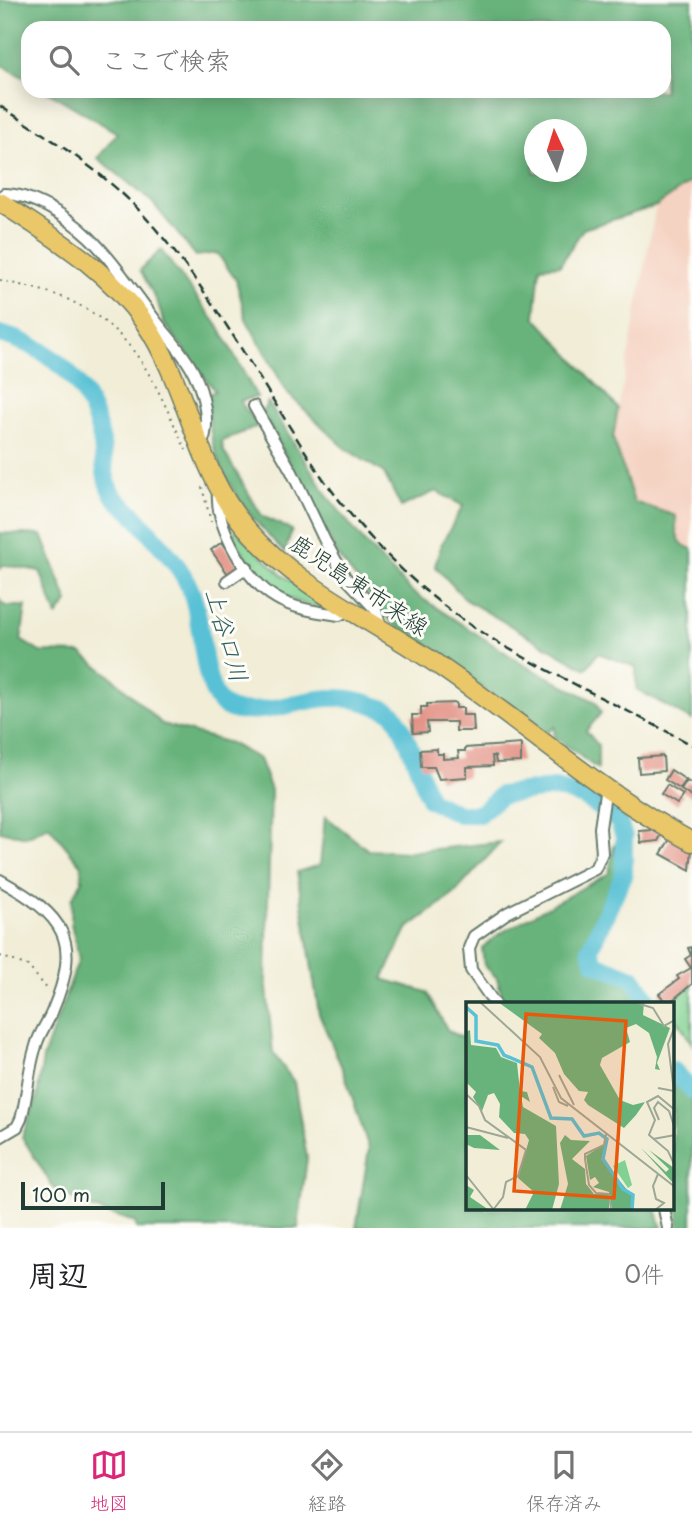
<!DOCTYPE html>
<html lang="ja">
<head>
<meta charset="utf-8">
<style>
	:root { --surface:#fff; --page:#f2f2f2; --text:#202124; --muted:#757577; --line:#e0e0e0; --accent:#db2777 }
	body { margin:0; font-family:"Playpen Sans","Klee One",sans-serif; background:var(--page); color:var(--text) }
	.compass { position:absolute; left:524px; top:119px; width:63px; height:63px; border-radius:50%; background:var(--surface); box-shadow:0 4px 18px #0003; rotate:356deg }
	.scale { position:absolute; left:21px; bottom:18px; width:144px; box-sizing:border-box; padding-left:7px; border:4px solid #1f3d34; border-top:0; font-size:19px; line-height:24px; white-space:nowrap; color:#1f3d34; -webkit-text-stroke:5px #fdfcf7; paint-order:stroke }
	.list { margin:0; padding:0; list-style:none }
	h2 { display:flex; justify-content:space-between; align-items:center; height:91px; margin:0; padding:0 28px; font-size:30px }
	h2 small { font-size:23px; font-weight:400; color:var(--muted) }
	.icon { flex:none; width:38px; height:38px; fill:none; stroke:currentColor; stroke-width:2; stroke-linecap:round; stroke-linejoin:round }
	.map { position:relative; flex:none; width:692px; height:1228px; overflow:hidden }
	.search { position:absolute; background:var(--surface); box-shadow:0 4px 18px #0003; left:21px; right:21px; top:21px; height:77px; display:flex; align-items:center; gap:18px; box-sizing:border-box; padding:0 24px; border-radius:21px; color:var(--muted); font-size:26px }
	.sheet { height:203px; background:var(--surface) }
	nav { display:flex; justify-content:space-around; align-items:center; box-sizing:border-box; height:98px; border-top:2px solid var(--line); background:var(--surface); font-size:19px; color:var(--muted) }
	nav a { display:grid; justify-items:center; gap:4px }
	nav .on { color:var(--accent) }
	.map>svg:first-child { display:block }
	.built { fill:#f5d3c2 }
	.green { fill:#81d192; stroke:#508763; stroke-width:2 }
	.forest { fill:#68b37c; stroke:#447858; stroke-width:2; fill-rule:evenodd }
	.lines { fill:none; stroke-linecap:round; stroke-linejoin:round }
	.river { stroke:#58c1d5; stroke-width:18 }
	.building { fill:#e28d81 }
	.street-casing { stroke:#687b6d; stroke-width:14 }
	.primary-casing { stroke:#687b6d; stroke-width:21 }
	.path { stroke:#687b6d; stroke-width:2; stroke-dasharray:2 5; stroke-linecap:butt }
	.street { stroke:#fff; stroke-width:10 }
	.primary { stroke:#eac769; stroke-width:18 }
	.rail { stroke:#1f3d34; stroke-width:2.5; stroke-dasharray:10 5; stroke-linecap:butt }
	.labels { text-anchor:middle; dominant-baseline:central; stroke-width:6; stroke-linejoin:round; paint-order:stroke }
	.street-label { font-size:23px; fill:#1f3d34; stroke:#fdfcf7 }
	.water-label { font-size:24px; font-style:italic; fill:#2d5e5c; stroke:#fdfcf7 }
	.inset-river { fill:none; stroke:#58c1d5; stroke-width:3.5 }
	.inset-road { fill:none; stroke:#9da796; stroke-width:2 }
	.view { fill:#e8590c; fill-opacity:0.15; stroke:#e8590c; stroke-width:3.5 }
	.inset-edge { fill:none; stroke:#1f3d34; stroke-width:3.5 }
</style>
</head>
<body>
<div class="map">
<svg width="692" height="1228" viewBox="0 0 692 1228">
	<rect width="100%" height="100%" fill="#fdfcf7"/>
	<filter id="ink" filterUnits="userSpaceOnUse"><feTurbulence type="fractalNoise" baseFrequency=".0143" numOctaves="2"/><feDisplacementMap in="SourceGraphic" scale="14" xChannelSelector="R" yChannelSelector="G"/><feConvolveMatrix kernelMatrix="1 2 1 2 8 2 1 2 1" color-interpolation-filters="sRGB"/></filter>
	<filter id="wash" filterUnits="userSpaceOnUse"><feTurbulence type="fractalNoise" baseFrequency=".00686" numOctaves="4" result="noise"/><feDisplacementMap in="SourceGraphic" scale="28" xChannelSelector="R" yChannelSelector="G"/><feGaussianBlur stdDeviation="1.57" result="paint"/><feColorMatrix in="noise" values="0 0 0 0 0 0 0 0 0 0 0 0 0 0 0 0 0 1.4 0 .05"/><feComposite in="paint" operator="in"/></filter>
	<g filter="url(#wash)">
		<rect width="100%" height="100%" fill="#f1edd7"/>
		<path class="built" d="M692,181v368l-7,-2 -10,-14 1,-17 -42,-13 -21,-65 43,-232z"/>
		<path class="green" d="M236,531l46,44 56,35c-67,-9 -72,-23 -107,-77z
			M692,984v60l-19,-32v-8h-4z"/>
		<path class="forest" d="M0,0h692v181l-36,25 -73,23 -23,36 -20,2 -5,50 83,91 -5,30 21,64 42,14c-1,14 0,29 16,33v171l-56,-31v-22l-38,-14 -12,16 -120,-69 -31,-34 6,-21 22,-39 -27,-15 -35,16 -17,-34 -38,-24 -58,-55 -42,-75 -10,-39 -19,-27 -21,3 -44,-54 -54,-44 19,-25 -70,-42h617v-63h-636v52l-28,-16zM534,130h42v42h-42z
			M161,250l58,77 38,70 -17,4 18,25 -36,15 1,9 39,66 30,14 -7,22c-31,-29 -60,-66 -72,-108 -4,-15 -4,-33 -6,-49l8,-4 -52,-70 -5,-18 -18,-33z
			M268,402l61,96 35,44 47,49 115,75 70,36 5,11 -15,18 12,14v24c-16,-10 -27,-22 -44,-32l1,-10 -9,6 -154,-110 -52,-64 -78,-147z
			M0,533l42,2 26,67 -11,14 -17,-45 -37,-6 -3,4z
			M0,600l5,6h21l-5,34 19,12 41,1 31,24 50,47 68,19 29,16 12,31 -5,187 7,76 21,29 13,76 -9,70h-162l-1,-6 -45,-14 -36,-19 -32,-52 15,-40 6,-39 36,-99 -8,-36 1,-24 10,-18 -1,-16 -32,-39 -23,11 -26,-6z
			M325,816l43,34 39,2 94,-10 -47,52 -47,35 -24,50 44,13 21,39 20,9v169h188l6,19h-306l13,-79 -24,-74 -26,-61 -22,-142 23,-7z
			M614,844l4,28 -35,78 8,16 39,15 14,23h-140l-7,-26 -13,-13 -2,-17 17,-14 110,-61z
			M673,1079l19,20v129h-13l-1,-18 -5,-7z"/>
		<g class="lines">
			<path class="river" d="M0,334c54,15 88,47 101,104 4,18 1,41 12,57 6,8 16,14 23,22 17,21 44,46 54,72 14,34 9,75 26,108 3,7 13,13 21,14 48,3 85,-26 136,-6 6,2 14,4 19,8 11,8 31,71 38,87l29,14h20l22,-19 54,-7 29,9 35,25 5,15v37l-34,75 5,14 38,15 18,26
				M673,1070l19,20"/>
		</g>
		<g id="blocks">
			<path class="building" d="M222,542l17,24 -11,8 -17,-24z
				M456,703v5h7v7h10l1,16h-18v-9h-29l1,10 -15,1 -1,-18h9v-8h6v-3z
				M521,744v18l-25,1 -1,-7h-3l1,10 -26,1v10l-28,2 -5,-12h-13l-1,-17 17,-1v5h6v5l16,-1 -1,-7h7v-3z
				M663,756l1,15 -25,2 -1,-15z
				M671,770l15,10 -6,9 -15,-9z
				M687,781l5,3v13l-11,-7z
				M667,785l16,10 -6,9 -16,-10z
				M654,830l8,4 -4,7 -17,2 -2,-12z
				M671,837l21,12 -2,21 -29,-16z
				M692,947v37l-24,20 -9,-10 20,-15 -2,-3 14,-8 -6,-9 6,-4 -3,-7z"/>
		</g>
	</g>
	<g filter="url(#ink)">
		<use href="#blocks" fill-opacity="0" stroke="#687b6d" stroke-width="2"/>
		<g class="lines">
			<g class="street-casing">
				<path id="street" d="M0,197l4,-3c29,0 64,23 85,43 25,24 45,56 67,84 13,17 28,32 38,52 9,19 18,52 7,72
					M254,406l38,66 33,69 20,36 31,33 5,18
					M218,491c-3,34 28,90 58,107 18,11 43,14 63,17l11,-6
					M227,581l20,-14
					M0,880c64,36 83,59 52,132 -5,12 -13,21 -16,34 -8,23 -8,49 -15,73l-4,8 -17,10
					M495,1004l-24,-34 -2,-22 5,-12 33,-23 88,-44 7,-16 -2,-25 6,-41
					M664,1209l4,19"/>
			</g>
			<g class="primary-casing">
				<path id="primary" d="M0,202c53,35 108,67 145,121 43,63 51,149 103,207 52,60 129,92 193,137 83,57 162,127 251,175"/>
			</g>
			<path class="path" d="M0,280c22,6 46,10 67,19 72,34 87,84 119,151
				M202,487l9,35
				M0,956l28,10 21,25"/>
			<use href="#street" class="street"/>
			<use href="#primary" class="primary"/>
			<path class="rail" d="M0,106c46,30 94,59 133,98 79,82 128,183 191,276 44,61 101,118 165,157 66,40 136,71 203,108"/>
		</g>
	</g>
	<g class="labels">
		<g class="street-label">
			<text transform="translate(360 584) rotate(34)">鹿児島東市来線</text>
		</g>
		<g class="water-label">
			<text transform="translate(228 635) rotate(74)">上谷口川</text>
		</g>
	</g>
	<g transform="translate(466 1002)">
		<rect width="208" height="208" fill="#f1edd7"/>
		<path d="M159,158l7,25 -4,3 -15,-22z" fill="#81d192"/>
		<path d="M32,0h146l-1,13 27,13 -13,35 3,7 -5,-1 2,-12 -8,-24 -13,-9 -10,4 4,14 -28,16 -2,7 20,35 13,5 12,-3 -9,13 -12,13 -36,-23 -4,-5 4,-8 -9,-1 -15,-17 -9,-21 -16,-15 3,-4zM4,28l1,15 25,3 5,9 16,6 3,28 7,1 3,10 -9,-6 2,11 33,19 3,58 -7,26h-27l9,-18 -16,-14 11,-38 -4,-6 -11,-1 -15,-16 1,-13 -6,-11 -6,2 -6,16 -9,-14 3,-5 -10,-10v-50zM0,133h14l20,15 -26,-2 -8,-4zM99,133l6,5 19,1 -18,18 13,10 1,15 8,10h15v16h-49l8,-26 -8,-41zM141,140l-5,17 30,37 -1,14h-19l-3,-18 -16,-5 6,-4 -4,-6 -5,3 -4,-24zM175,146l25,24 3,-3 -20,-19 25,18v16zM0,183l8,5 -4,7 19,13h-23z" fill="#68b37c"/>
		<path class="inset-river" d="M0,5l10,9v25l22,4 6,10 28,12 19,51 21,1 12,17 15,-3 8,6 -4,20 20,30 10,6 -1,15"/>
		<path class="inset-road" d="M14,0l60,55 21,41 114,89M168,0l19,6 11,18 11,-6M93,73l15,30M87,85l6,15 9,4M192,86l16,3 -6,-47 7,-18M0,92l13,12 6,14 41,30 -8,26 -12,6 -3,15 -10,13M209,108l-17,-14 -11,6 8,18 -6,15 19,16 7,15M193,118l-5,-12 4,-6 11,9 6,18M0,125l42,11M140,132l-2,11 -19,9v5l4,26 7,8 13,1 2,16M187,137l22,-4M0,173l28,35M189,208l9,-7 -8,-4 -3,-13 5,-12"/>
		<path class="view" d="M60,12l100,7 -12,177 -100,-7z"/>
		<rect width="208" height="208" class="inset-edge"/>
	</g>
</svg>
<svg class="compass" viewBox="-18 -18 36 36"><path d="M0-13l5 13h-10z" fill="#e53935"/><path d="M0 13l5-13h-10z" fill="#757577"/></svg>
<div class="scale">100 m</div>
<div class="search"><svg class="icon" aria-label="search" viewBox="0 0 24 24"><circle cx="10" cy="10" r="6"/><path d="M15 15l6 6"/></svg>ここで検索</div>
</div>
<section class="sheet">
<h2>周辺<small>0件</small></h2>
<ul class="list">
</ul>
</section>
<nav>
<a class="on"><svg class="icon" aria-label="map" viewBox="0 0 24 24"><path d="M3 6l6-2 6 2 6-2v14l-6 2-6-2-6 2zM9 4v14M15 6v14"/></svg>地図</a>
<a><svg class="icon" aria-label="directions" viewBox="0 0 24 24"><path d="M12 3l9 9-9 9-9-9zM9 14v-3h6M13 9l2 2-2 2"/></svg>経路</a>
<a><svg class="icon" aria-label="saved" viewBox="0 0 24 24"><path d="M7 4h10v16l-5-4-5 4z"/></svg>保存済み</a>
</nav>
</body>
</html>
